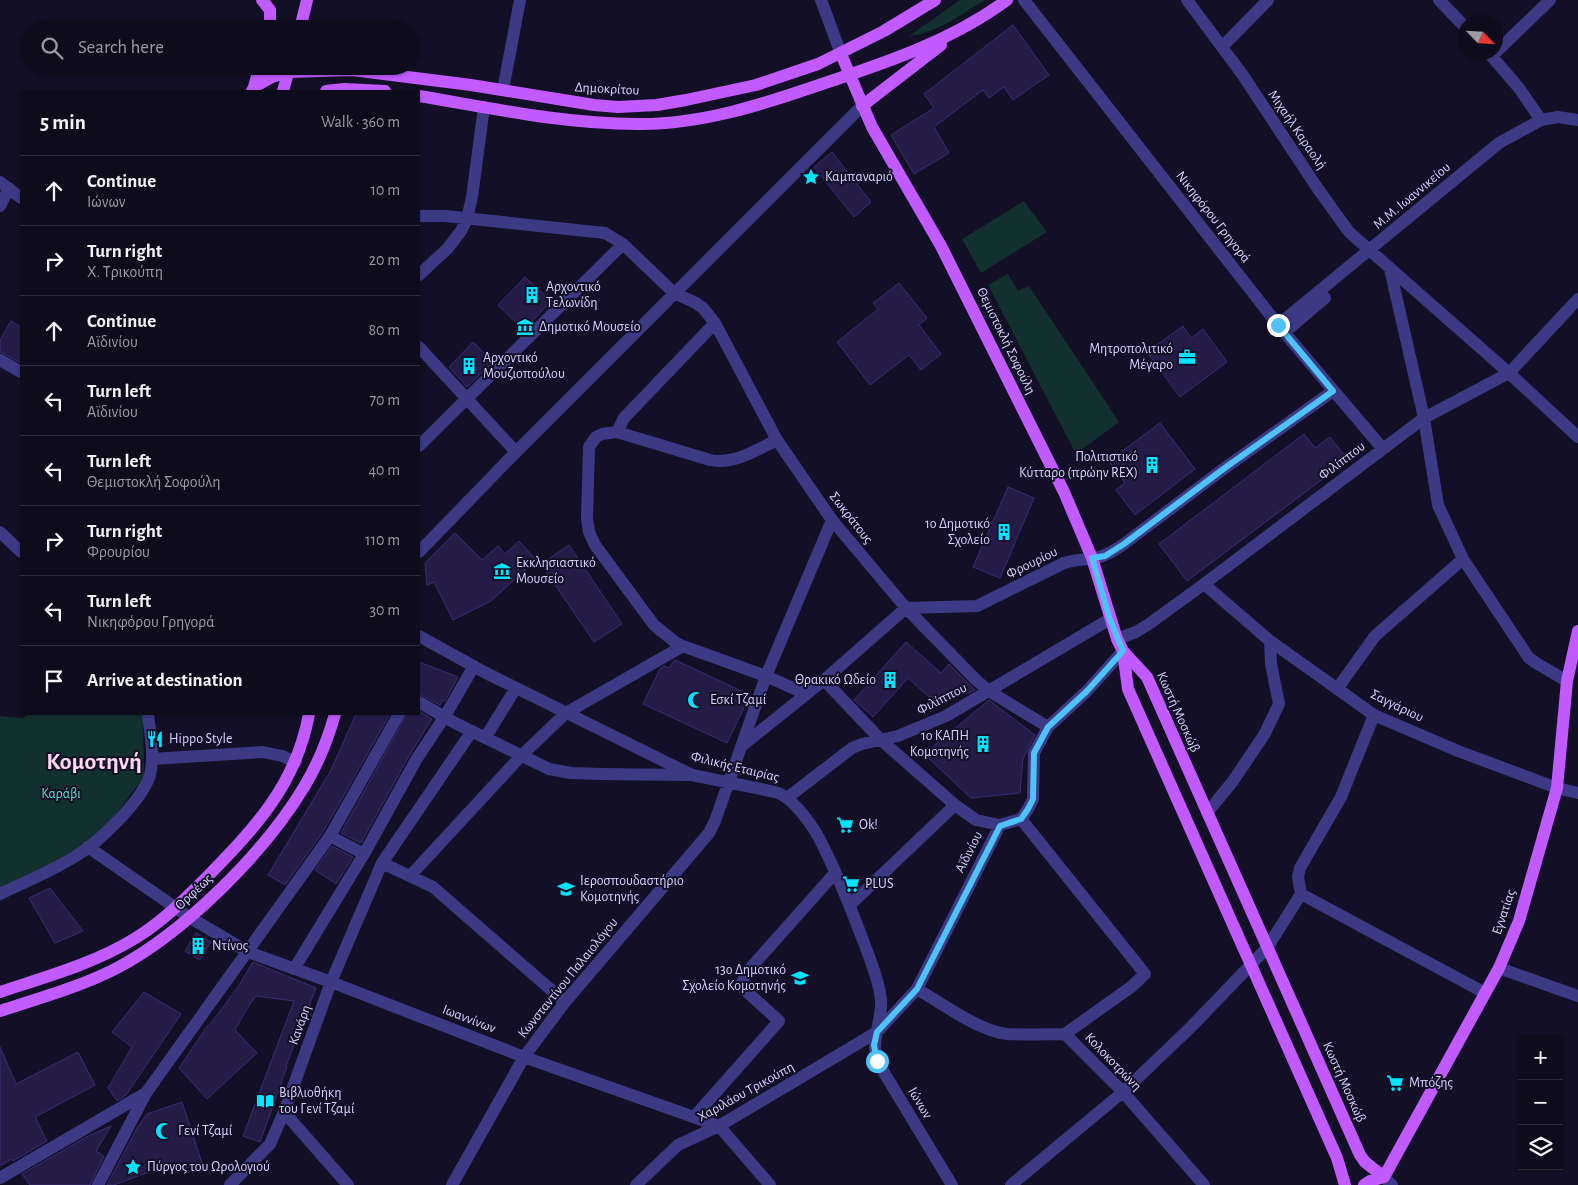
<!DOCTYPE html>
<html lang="en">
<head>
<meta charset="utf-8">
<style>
	:root { --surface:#0e0b1c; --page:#1c1929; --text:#f1f3f6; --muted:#9b9ba3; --line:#2e2b3b }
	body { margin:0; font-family:"Alegreya Sans",sans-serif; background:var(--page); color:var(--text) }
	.controls { position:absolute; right:15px; bottom:15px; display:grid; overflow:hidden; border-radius:0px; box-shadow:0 1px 4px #0004 }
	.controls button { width:45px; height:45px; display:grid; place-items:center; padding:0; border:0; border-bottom:1px solid var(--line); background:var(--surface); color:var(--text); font:25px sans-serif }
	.compass { position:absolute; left:1458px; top:15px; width:45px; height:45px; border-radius:50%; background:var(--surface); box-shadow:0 1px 4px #0004; rotate:115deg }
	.stop { position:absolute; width:15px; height:15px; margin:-11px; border:4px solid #4fc3f7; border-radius:50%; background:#fff }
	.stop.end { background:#4fc3f7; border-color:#fff; box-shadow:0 1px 5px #0008 }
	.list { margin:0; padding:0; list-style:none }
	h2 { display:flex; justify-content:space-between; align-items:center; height:65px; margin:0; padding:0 20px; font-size:21px }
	h2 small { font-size:16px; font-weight:400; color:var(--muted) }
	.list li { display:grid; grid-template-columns:32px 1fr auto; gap:15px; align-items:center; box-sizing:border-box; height:70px; padding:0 20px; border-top:1px solid var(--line) }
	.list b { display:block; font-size:19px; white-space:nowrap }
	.list p { margin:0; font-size:16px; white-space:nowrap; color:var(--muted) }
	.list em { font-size:16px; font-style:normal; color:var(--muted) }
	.icon { flex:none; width:28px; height:28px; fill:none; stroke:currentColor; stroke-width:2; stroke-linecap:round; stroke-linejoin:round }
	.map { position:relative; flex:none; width:1578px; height:1185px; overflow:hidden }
	.search { position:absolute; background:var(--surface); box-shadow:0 1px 4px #0004; left:20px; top:20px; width:400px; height:55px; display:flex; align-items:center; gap:12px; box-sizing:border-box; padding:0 18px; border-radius:28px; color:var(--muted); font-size:19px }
	.panel { position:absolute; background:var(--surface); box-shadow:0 1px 4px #0004; left:20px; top:90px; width:400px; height:625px; border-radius:0px }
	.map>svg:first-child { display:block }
	.green { fill:#12302f }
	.building { fill:#241b47; stroke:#3b2d73 }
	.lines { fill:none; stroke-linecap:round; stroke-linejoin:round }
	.minor { stroke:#3d3a85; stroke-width:12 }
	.major { stroke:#c25bff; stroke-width:12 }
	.route { stroke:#4fc3f7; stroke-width:6 }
	.labels { text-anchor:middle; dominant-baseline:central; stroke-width:4; stroke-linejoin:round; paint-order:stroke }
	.street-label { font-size:14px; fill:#d9d4ff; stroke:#130f26 }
	.poi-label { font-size:14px; fill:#d9d4ff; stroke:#130f26; text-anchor:start }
	.park-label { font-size:14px; fill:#5fe0c0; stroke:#130f26 }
	.town-label { font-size:24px; font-weight:bold; fill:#ffd6f0; stroke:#130f26 }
</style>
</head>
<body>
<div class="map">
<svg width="1578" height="1185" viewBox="0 0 1578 1185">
	<rect width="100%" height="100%" fill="#130f26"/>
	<path class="green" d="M960,0h25c-23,14 -48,33 -76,36z
		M1024,201l23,31 -66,41 -19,-34z
		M1008,274l10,17 11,-5 90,136 -43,32 -88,-169z
		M30,714h113l1,63 -53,70 -91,48v-179l22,2z"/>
	<path class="building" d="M1013,25l36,50 -36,25 -9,-13 -15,11 -6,-8 -49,37 15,26 -35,21 -23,-39 43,-27 -10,-14z
		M832,152l39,50 -17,15 -40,-50z
		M525,277l26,24 -27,29 -26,-25z
		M899,283l28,35 -8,7 22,29 -20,16 -12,-15 -39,30 -33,-43 41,-33 -5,-6z
		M11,321l10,6v36l-21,-11v-12z
		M1183,326l8,12 12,-9 24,33 -47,35 -33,-45z
		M473,342l20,20 -26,25 -18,-20z
		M1160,423l35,46 -60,46 -19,-25 9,-7 -16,-22z
		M1304,434l11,14 15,-11 18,23 -161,121 -28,-37z
		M1008,487l26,11 -34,80 -27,-11z
		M455,533l27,27 16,-14 7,8 14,-13 17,19 -45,41 -38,19 -19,-38 -7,3 -2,-22z
		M569,545l53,79 -28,18 -53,-78z
		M906,642l35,31 8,-9 26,26 -6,3 -40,4 -21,-19 -35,39 -19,-17z
		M675,660l75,35 -23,48 -84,-39 17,-35 4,-3 5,2z
		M419,662l39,15 -13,24 -2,-1 -3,5 -21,-11z
		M989,700l46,35 -12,24 -3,34 -49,5 -47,-44z
		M419,711l13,8 -23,37 -48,87 -20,-10 66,-119h12z
		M356,714h34l-67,118 -38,53 -17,-10 63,-105z
		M332,846l21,11 -17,27 -21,-14z
		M50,888l33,43 -28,12 -26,-45z
		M196,933l15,9 -11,18 -15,-9z
		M253,962l63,26 -30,78 1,1 -27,75 -17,-6 51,-135 -38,-5 -10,14 -11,20 22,23 -50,46 -28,-31 29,-43 1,1 29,-39z
		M144,992l37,22 -55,81 -9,6 -9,-13 24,-41 -20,-15z
		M0,1047l16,37 62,-32 17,33 -60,32 12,24 -34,20 -1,-2 -12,7z
		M182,1102l20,61 -25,8 -2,-6 -13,6 -8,-1 -40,15h-7l30,-57 10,-14z
		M111,1126l-15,25 8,5 -14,29h-60l-8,-11 66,-38z"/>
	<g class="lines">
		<path class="minor" d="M821,0l20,54
			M1024,0l254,325 105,124
			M1187,0l55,74 76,115 31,43 160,141 69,64
			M1439,0l27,28
			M1222,47l46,-47
			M1488,52l31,36 22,32
			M1492,56l58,-56
			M503,90l17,-90
			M0,182l21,16
			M0,206l9,-18
			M419,216h26l160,17 18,11 51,49 22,10 7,5 12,15 62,117 55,80 74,88 70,72 13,11 59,36
			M1390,269l34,149 14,87 25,54 66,99 7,5 31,18
			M419,275l29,-27 13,-17 6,-12 5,-22 12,-90
			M1278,325l221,-182 42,-23 17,-3 20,3
			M1285,332l40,-34
			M419,347l97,105
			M0,360l21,12
			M617,432l7,-14 91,-95
			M777,440c-21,10 -43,25 -67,20l-93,-28 -15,2 -6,3 -7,10 -2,72 2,13 6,13 59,80 21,17 8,4 83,30 40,18
			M419,446l204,-202
			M0,532l21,20
			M419,552l97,-100 346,-346
			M1204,584l66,57 104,74 84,36 99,37 21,5
			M419,636l67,37 206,102 83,17c19,5 41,38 49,56 15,30 28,63 40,95 6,16 13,33 16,50 5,23 -10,45 -3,68l75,124
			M1117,639l19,-7 13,-8 55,-40 220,-166 85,-45 69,-74
			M824,680l57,60 74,65 21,15 24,5
			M1337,689l38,-53 88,-77
			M419,702l36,21 94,46 22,4 30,1 88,1
			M485,738l31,-50
			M743,745l81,-65 82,-72 71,-2 87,-43c11,-4 21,-3 32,-5 10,-2 19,-8 28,-14l98,-74 111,-79
			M152,759l111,-7 19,4 14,6
			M787,798l65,-50 10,-4 36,-8 48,-20 164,-97
			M1207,813l26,-32 31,-46 15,-31 -8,-40 -1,-23
			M1021,819l124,155 -14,13 -66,47
			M330,836l34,18
			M88,847l101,70 59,35 83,30 193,75 195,69 51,59
			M382,863l51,24 132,115
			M410,876l111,-120 45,-43 117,-67
			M0,894c25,-12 52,-23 76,-38 23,-14 66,-55 74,-81 5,-20 0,-42 -2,-61
			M1301,894l184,99
			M1301,894l-3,-17 2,-9 41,-71 33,-82
			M850,905l105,-100
			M1499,968l79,28
			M294,969l70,-115 52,-94 29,-44 29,-50
			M917,989c24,14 62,42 90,45 19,1 39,0 58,0l58,58 81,93
			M284,1112l64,73
			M694,1117l85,-96 -35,-32 -2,-6 4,-10 89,-100
			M1384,1177l8,8
			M0,1178l146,-85 184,-257 69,-122
			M98,1185l48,-92
			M230,1185l40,-41 14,-32 47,-130 51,-119 90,-132
			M452,1185l72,-128 41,-55 144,-169 6,-12 51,-145 66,-156
			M636,1185l42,-40 41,-19 158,-94 40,-43 83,-164 21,-6 7,-10 5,-10 1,-46 14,-26 39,-36 36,-40
			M1011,1185l112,-93 68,-65 76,-79 34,-54"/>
		<path class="major" d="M262,0l8,10v19
			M300,29l7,-29
			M841,54l31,73 69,119 123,246 28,66 25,81 6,12 24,26 213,478 5,7 19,15
			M254,87l6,-21
			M252,91l2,-4 18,-10 16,-5 64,-2 119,15 123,20 24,2 39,-2 29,-5 70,-15 62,-21 66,-33 51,-31
			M283,91l7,-25
			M326,91l18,-2 41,2
			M419,96c72,12 144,28 218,28 64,1 127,-20 188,-41 63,-21 128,-43 182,-83
			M862,106l79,-61
			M1123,651l5,38 209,469 8,27
			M0,992c45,-15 93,-28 134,-53 27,-16 50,-39 72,-61 49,-50 90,-93 103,-164
			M0,1011c40,-13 80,-24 117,-43 68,-36 148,-116 187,-181 14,-23 24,-48 31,-73
			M1384,1177l115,-209 20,-47 38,-133 10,-107 11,-50
			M1364,1185l6,-4 14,-4"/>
	</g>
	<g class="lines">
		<path class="route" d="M877,1061l-3,-16 3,-13 40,-43 83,-163 21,-7 7,-10 5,-10 1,-46 14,-26 39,-36 36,-40 -13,-31 -18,-62 13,-2 19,-12 98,-74 111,-79 -55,-66"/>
	</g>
	<defs>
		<g id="sight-bare" transform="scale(1.35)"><path d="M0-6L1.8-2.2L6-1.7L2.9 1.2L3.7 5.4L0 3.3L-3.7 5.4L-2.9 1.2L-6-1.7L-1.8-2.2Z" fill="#00e5ff" stroke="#130f26" stroke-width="2.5" paint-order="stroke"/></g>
		<g id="building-bare" transform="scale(1.35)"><path d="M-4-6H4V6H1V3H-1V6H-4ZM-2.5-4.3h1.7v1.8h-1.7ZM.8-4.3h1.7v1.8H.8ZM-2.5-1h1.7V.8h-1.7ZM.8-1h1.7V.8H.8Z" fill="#00e5ff" stroke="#130f26" stroke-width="2.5" paint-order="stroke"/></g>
		<g id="museum-bare" transform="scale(1.35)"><path d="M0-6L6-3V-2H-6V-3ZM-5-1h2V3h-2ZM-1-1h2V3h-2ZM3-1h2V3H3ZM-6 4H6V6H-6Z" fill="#00e5ff" stroke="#130f26" stroke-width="2.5" paint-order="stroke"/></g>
		<g id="office-bare" transform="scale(1.35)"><path d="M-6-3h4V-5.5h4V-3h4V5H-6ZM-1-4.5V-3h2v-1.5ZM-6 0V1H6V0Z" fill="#00e5ff" stroke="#130f26" stroke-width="2.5" paint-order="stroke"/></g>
		<g id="mosque-bare" transform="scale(1.35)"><path d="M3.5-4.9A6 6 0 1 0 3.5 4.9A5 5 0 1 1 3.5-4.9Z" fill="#00e5ff" stroke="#130f26" stroke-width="2.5" paint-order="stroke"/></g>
		<g id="restaurant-bare" transform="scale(1.35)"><path d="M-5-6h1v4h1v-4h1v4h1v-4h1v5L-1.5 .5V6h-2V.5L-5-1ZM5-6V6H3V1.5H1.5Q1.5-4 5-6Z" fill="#00e5ff" stroke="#130f26" stroke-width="2.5" paint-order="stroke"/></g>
		<g id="supermarket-bare" transform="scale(1.35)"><path d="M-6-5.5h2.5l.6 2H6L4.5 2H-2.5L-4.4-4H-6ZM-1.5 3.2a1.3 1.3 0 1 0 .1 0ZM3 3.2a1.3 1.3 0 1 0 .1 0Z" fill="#00e5ff" stroke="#130f26" stroke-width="2.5" paint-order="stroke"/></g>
		<g id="school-bare" transform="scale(1.35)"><path d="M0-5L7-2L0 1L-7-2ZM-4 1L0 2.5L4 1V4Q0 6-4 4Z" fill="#00e5ff" stroke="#130f26" stroke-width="2.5" paint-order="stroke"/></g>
		<g id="library-bare" transform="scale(1.35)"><path d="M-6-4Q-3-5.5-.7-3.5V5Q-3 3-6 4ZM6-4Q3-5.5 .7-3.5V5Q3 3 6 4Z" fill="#00e5ff" stroke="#130f26" stroke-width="2.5" paint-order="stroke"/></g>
	</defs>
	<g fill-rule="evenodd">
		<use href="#sight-bare" x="811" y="177"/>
		<use href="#building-bare" x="532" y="295"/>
		<use href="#museum-bare" x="525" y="327"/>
		<use href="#office-bare" x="1187" y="357"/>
		<use href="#building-bare" x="469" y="366"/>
		<use href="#building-bare" x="1152" y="465"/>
		<use href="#building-bare" x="1004" y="532"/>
		<use href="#museum-bare" x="502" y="571"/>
		<use href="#building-bare" x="890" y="680"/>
		<use href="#mosque-bare" x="696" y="700"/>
		<use href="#restaurant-bare" x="155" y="739"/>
		<use href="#building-bare" x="983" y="744"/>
		<use href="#supermarket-bare" x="845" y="825"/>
		<use href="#supermarket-bare" x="851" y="884"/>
		<use href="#school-bare" x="566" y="889"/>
		<use href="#building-bare" x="198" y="946"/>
		<use href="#school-bare" x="800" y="978"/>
		<use href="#supermarket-bare" x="1395" y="1083"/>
		<use href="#library-bare" x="265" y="1101"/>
		<use href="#mosque-bare" x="164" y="1131"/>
		<use href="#sight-bare" x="133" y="1167"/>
	</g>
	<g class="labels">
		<g class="street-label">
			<text transform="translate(607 89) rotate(3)">Δημοκρίτου</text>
			<text transform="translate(1297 130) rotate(56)">Μιχαήλ Καραολή</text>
			<text transform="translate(1412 196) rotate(-40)">Μ.Μ. Ιωαννικείου</text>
			<text transform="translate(1213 217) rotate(52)">Νικηφόρου Γρηγορά</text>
			<text transform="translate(1006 341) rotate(64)">Θεμιστοκλή Σοφούλη</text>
			<text transform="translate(1342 461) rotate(-37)">Φιλίππου</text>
			<text transform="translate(851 518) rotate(52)">Σωκράτους</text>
			<text transform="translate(1032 563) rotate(-26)">Φρουρίου</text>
			<text transform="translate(942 699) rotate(-27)">Φιλίππου</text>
			<text transform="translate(1397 706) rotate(26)">Σαγγάριου</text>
			<text transform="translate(1178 712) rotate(66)">Κωστή Μοσκώβ</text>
			<text transform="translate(735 767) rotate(14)">Φιλικής Εταιρίας</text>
			<text transform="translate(969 852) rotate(-63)">Αϊδινίου</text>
			<text transform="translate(194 892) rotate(-43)">Ορφέως</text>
			<text transform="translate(1504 912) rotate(-71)">Εγνατίας</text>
			<text transform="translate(568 978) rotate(-51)">Κωνσταντίνου Παλαιολόγου</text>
			<text transform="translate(469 1019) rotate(21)">Ιωαννίνων</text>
			<text transform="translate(300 1025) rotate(-70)">Κανάρη</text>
			<text transform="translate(1113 1062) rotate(46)">Κολοκοτρώνη</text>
			<text transform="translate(1344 1082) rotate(66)">Κωστή Μοσκώβ</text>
			<text transform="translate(746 1092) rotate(-29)">Χαριλάου Τρικούπη</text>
			<text transform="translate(920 1103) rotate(59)">Ιώνων</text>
		</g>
		<g class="poi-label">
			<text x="825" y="177">Καμπαναριό</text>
			<text x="546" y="287">Αρχοντικό<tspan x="546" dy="16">Τελωνίδη</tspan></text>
			<text x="539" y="327">Δημοτικό Μουσείο</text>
			<text x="1173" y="349" text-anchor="end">Μητροπολιτικό<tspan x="1173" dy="16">Μέγαρο</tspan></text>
			<text x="483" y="358">Αρχοντικό<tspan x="483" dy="16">Μουζιοπούλου</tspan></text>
			<text x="1138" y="457" text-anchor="end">Πολιτιστικό<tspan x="1138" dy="16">Κύτταρο (πρώην REX)</tspan></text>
			<text x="990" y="524" text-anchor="end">1ο Δημοτικό<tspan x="990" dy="16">Σχολείο</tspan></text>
			<text x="516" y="563">Εκκλησιαστικό<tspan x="516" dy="16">Μουσείο</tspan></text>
			<text x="876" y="680" text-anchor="end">Θρακικό Ωδείο</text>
			<text x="710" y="700">Εσκί Τζαμί</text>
			<text x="969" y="736" text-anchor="end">1ο ΚΑΠΗ<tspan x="969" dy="16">Κομοτηνής</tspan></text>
			<text x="169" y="739">Hippo Style</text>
			<text x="859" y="825">Ok!</text>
			<text x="580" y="881">Ιεροσπουδαστήριο<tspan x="580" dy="16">Κομοτηνής</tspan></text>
			<text x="865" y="884">PLUS</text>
			<text x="212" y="946">Ντίνος</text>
			<text x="786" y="970" text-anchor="end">13ο Δημοτικό<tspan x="786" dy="16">Σχολείο Κομοτηνής</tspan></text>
			<text x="1409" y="1083">Μπόζης</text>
			<text x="279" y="1093">Βιβλιοθήκη<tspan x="279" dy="16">του Γενί Τζαμί</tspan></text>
			<text x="178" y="1131">Γενί Τζαμί</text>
			<text x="147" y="1167">Πύργος του Ωρολογιού</text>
		</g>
		<g class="park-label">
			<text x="61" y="794">Καράβι</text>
		</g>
		<g class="town-label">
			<text x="94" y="762">Κομοτηνή</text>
		</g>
	</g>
</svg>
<div class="controls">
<button>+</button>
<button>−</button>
<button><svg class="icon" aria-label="layers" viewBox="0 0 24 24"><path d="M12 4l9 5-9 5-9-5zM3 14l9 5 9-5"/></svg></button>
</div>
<svg class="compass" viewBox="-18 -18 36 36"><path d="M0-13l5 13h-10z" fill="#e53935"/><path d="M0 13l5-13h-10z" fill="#9b9ba3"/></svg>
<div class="stop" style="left:877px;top:1061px"></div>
<div class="stop end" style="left:1278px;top:325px"></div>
<div class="search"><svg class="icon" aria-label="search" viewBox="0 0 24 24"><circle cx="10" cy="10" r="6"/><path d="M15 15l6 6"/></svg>Search here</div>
<section class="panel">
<h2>5 min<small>Walk · 360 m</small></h2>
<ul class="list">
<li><svg class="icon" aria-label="ahead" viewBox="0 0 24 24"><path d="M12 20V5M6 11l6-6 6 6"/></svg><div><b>Continue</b><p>Ιώνων</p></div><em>10 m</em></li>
<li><svg class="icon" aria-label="right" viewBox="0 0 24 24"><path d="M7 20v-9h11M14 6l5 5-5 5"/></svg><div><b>Turn right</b><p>Χ. Τρικούπη</p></div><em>20 m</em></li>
<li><svg class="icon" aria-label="ahead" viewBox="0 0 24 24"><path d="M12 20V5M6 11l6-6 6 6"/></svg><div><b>Continue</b><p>Αϊδινίου</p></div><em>80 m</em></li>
<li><svg class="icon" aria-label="left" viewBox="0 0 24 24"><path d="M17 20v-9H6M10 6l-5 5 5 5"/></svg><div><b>Turn left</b><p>Αϊδινίου</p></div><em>70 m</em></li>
<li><svg class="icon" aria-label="left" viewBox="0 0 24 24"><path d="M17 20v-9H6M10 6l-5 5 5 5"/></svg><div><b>Turn left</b><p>Θεμιστοκλή Σοφούλη</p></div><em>40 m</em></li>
<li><svg class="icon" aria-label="right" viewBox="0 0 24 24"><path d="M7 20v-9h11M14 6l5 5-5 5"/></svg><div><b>Turn right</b><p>Φρουρίου</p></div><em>110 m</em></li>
<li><svg class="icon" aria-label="left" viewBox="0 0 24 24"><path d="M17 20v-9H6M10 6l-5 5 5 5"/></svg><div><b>Turn left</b><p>Νικηφόρου Γρηγορά</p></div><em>30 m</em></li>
<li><svg class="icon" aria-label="arrive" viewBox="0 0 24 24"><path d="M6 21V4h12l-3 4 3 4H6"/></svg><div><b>Arrive at destination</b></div></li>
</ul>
</section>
</div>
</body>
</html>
